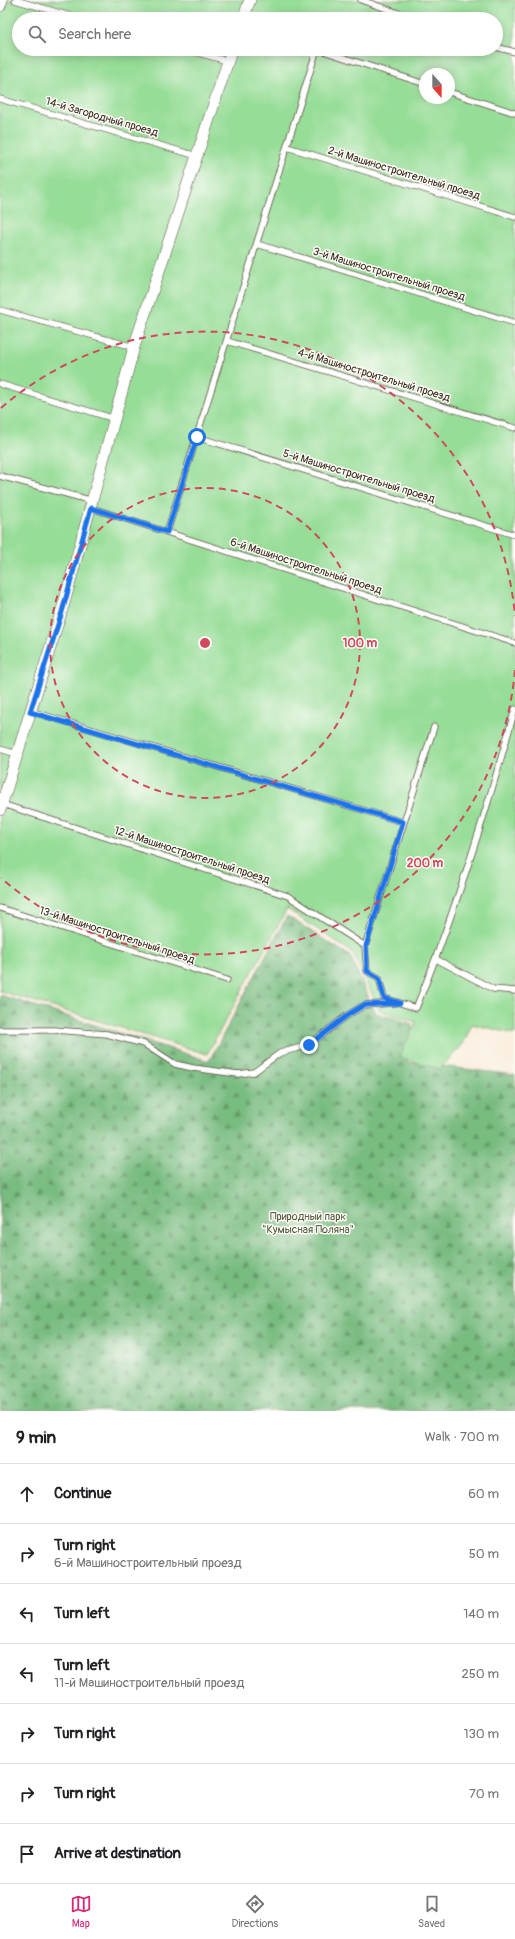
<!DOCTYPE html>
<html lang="en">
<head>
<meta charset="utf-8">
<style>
	:root { --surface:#fff; --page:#f6f6f6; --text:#202124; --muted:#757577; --line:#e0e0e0; --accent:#db2777 }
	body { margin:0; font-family:Pangolin,sans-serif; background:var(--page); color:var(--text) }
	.compass { position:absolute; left:419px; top:68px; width:36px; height:36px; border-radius:50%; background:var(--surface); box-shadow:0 2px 10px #0003; rotate:159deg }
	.stop { position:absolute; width:12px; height:12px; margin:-9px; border:3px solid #1a73e8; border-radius:50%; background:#fff }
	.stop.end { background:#1a73e8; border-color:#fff; box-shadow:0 1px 4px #0008 }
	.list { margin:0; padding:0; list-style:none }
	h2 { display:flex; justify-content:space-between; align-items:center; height:52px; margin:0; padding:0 16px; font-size:17px }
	h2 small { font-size:13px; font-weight:400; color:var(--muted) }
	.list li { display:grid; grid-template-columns:26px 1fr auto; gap:12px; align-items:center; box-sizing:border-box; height:60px; padding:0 16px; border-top:1px solid var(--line) }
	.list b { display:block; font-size:15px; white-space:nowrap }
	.list p { margin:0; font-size:13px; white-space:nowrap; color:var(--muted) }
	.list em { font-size:13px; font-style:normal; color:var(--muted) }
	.icon { flex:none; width:22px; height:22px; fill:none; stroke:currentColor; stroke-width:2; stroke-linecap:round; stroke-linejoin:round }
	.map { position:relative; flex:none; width:515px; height:1411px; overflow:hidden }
	.search { position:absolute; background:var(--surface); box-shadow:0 2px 10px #0003; left:12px; right:12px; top:12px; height:44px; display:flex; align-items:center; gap:10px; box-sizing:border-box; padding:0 14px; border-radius:22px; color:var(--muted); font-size:15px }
	.sheet { height:472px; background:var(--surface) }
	nav { display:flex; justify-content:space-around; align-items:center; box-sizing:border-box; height:56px; border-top:1px solid var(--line); background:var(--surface); font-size:11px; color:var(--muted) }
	nav a { display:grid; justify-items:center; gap:2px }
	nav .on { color:var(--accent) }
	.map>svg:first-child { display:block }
	.forest { fill:url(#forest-firs); stroke:#5a734f }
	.green { fill:#96dd97; stroke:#68845a; fill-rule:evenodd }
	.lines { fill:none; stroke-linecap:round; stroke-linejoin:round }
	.lane-casing { stroke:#58473a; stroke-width:7 }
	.street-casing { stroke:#58473a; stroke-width:12 }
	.lane { stroke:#fff; stroke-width:5.5 }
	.street { stroke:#fff; stroke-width:11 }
	.route { stroke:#1a73e8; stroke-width:5 }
	.ring { fill:none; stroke:#d1495b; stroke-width:2; stroke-dasharray:7 5 }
	.labels { text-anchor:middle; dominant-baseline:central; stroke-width:3; stroke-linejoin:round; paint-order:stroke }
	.street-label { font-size:11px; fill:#3b2a1e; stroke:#fdfcf7 }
	.park-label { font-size:11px; fill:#52573c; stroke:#fdfcf7 }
	.centre { fill:#d1495b; stroke:#fdfcf7; stroke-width:2 }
	.ring-label { font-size:12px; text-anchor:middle; font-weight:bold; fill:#d1495b; stroke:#fdfcf7; stroke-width:3; stroke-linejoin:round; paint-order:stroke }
</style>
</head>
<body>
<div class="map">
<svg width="515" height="1411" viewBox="0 0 515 1411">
	<defs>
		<pattern id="forest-firs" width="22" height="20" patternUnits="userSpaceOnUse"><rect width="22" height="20" fill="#78bc80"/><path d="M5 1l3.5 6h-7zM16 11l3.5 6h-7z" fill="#649968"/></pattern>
	</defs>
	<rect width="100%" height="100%" fill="#fdfcf7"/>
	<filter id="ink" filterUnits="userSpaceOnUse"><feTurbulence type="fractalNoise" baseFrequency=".025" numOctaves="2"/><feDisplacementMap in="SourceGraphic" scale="8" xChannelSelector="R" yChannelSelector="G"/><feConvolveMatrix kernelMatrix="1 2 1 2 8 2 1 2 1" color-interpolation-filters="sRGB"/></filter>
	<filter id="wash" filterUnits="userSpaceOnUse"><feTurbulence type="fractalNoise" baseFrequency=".012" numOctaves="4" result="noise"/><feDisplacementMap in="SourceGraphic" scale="16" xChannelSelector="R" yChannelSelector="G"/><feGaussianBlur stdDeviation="0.9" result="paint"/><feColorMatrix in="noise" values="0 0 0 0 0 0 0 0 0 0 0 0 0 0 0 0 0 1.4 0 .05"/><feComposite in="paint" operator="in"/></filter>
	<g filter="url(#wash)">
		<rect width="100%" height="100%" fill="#f9eddc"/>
		<path class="forest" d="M287,916l63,40 26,57 36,11 -5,38 108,13v336h-515v-416l209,66z"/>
		<path class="green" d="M0,0h515v1034l-43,-10 -9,20 -23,25 -40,-12 16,-35 -37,-12 -26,-57 -66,-44 -80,145 -207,-63zM19,19h477v30h-477zM425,74h24v24h-24z"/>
	</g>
	<g filter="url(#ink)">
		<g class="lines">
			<g class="lane-casing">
				<path id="lane" d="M15,0l66,19
					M361,0l55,19
					M496,47l19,5
					M184,49l43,12
					M317,49l108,35
					M449,92l66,21
					M0,99l197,57
					M287,147l228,70
					M257,244l258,79
					M0,310l134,37
					M227,341l288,87
					M0,384l115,35
					M197,437l318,98
					M0,476l93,25
					M91,508l424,135
					M167,532l150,-483
					M30,711l373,111
					M434,727l-69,219 2,25 12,7 5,20 32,10c40,-97 71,-198 99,-299
					M0,749l17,5
					M2,804l286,92 77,50
					M0,908l227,72
					M436,959l57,30 22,2
					M0,1030h54l53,4 37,10 31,20 18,4 45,6 16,-2 26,-19 29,-8 40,-31 16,-9 30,-2"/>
			</g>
			<g class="street-casing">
				<path id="street" d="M0,6l2,-6
					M243,19l7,-19
					M0,810l65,-210 69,-253 98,-298"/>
			</g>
			<use href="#lane" class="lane"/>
			<use href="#street" class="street"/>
		</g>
	</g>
	<g class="lines" filter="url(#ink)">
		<path class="route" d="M197,437l-30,95 -76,-24 -29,104 -32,100 373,110 -37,124 1,25 12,7 5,20 16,5 -36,2 -15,9 -40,31"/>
	</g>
	<g class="ring">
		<circle cx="205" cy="643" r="155"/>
		<path d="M515 670A311 311 0 0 1 1 878M1 408A311 311 0 0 1 515 616"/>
	</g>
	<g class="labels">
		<g class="street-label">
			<text transform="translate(102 117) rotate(16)">14-й Загородный проезд</text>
			<text transform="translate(404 173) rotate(17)">2-й Машиностроительный проезд</text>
			<text transform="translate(389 274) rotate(17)">3-й Машиностроительный проезд</text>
			<text transform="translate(374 375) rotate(17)">4-й Машиностроительный проезд</text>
			<text transform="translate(359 476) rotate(17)">5-й Машиностроительный проезд</text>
			<text transform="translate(306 566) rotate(18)">6-й Машиностроительный проезд</text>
			<text transform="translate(192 855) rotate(18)">12-й Машиностроительный проезд</text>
			<text transform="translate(117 935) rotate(18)">13-й Машиностроительный проезд</text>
		</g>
		<g class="park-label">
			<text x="308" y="1216">Природный парк<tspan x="308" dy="13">"Кумысная Поляна"</tspan></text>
		</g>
	</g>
	<circle cx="205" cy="643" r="6" class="centre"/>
	<g class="ring-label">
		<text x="360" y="647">100 m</text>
		<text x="425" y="867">200 m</text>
	</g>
</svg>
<svg class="compass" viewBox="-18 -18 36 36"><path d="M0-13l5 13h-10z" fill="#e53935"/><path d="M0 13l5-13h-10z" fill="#757577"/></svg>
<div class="stop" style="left:197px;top:437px"></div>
<div class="stop end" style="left:309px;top:1045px"></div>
<div class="search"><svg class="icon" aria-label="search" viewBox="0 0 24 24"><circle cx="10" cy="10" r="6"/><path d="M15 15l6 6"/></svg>Search here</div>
</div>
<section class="sheet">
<h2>9 min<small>Walk · 700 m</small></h2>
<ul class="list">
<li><svg class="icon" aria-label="ahead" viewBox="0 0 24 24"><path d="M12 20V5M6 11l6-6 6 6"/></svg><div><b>Continue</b></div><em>60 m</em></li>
<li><svg class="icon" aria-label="right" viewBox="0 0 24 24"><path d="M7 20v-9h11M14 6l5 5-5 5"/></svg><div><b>Turn right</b><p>6-й Машиностроительный проезд</p></div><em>50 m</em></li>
<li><svg class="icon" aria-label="left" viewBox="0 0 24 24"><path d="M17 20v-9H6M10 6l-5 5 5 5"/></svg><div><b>Turn left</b></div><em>140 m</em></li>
<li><svg class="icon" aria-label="left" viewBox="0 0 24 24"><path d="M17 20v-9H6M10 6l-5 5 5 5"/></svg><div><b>Turn left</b><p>11-й Машиностроительный проезд</p></div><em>250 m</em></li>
<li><svg class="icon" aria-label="right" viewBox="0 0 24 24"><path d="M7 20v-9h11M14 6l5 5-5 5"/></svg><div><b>Turn right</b></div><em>130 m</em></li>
<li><svg class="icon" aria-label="right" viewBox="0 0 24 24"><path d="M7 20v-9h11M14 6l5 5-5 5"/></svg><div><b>Turn right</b></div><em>70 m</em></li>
<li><svg class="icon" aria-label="arrive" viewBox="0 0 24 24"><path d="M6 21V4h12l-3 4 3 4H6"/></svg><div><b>Arrive at destination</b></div></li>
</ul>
</section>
<nav>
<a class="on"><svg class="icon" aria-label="map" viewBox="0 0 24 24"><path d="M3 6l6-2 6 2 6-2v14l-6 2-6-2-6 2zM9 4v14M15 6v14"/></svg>Map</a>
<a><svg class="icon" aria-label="directions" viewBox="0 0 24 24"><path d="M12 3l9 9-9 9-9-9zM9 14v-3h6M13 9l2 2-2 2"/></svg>Directions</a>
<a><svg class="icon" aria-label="saved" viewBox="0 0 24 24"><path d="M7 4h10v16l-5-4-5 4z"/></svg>Saved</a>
</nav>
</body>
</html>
